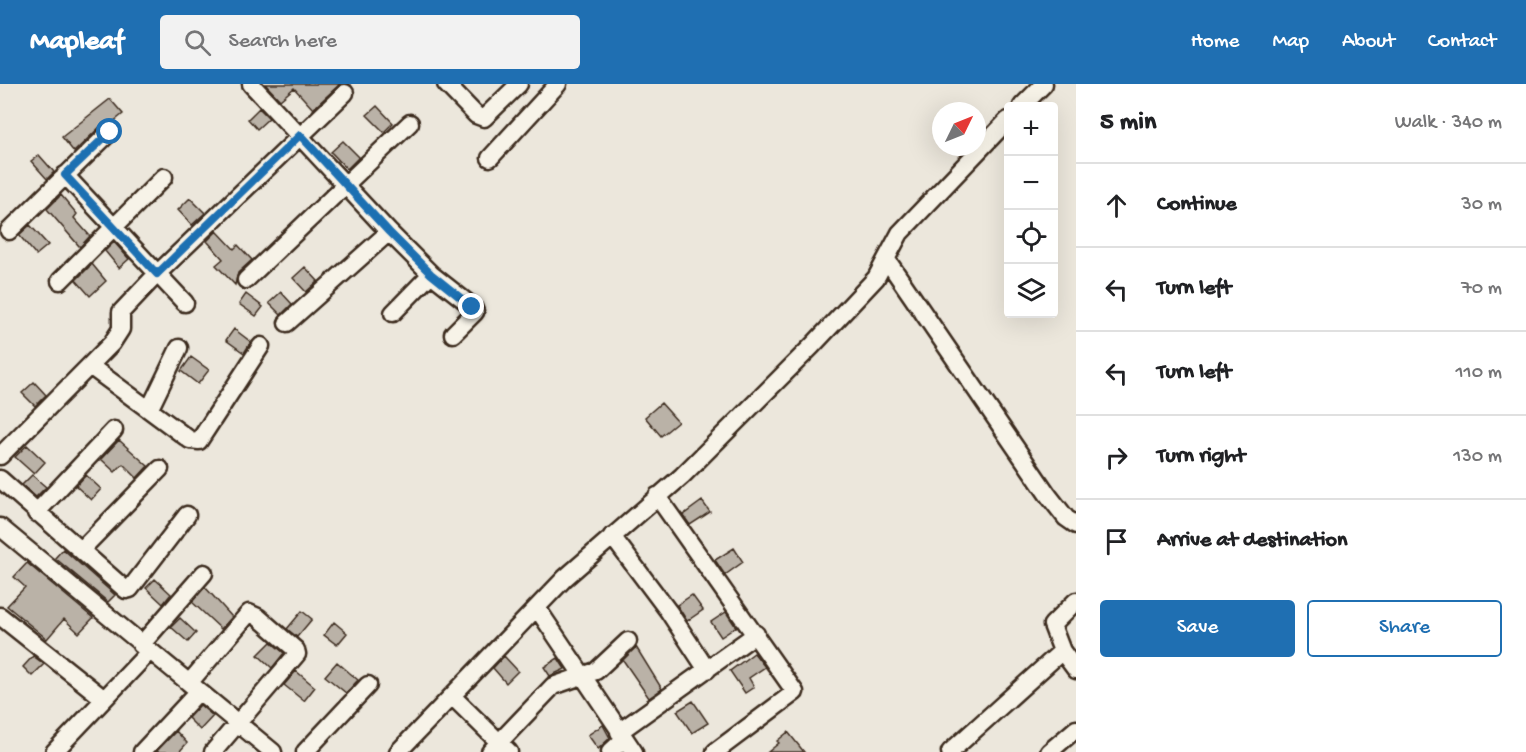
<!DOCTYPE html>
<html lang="en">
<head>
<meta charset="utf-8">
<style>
	:root { --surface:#fff; --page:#f2f2f2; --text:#202124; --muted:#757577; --line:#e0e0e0; --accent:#1f6fb2 }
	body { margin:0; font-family:"Gochi Hand",sans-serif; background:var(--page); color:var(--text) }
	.controls { position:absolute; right:18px; top:18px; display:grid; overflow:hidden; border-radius:6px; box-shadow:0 6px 24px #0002 }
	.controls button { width:54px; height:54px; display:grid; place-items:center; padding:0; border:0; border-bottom:2px solid var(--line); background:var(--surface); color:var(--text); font:30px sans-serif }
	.compass { position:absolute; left:932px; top:18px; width:54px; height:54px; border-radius:50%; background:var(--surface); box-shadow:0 6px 24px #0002; rotate:47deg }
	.stop { position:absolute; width:18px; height:18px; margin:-14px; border:4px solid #1f6fb2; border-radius:50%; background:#fff }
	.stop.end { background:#1f6fb2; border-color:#fff; box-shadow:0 2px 6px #0008 }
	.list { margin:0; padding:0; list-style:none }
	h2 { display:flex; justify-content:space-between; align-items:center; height:78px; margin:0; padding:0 24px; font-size:26px }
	h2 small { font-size:20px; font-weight:400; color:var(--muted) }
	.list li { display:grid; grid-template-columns:39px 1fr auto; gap:18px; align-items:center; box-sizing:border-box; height:84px; padding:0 24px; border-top:2px solid var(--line) }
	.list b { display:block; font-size:22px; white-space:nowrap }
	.list em { font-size:20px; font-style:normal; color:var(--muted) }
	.actions { display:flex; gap:12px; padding:18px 24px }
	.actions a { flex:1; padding:14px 0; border:2px solid var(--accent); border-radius:6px; text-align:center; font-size:21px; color:var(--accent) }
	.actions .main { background:var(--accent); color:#fff }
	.icon { flex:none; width:33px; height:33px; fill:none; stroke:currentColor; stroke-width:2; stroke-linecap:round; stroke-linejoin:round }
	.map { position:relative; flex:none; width:1076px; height:668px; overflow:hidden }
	header { display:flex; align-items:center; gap:36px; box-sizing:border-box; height:84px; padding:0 30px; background:var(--accent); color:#fff }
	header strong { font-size:28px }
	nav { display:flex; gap:33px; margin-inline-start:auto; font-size:21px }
	.search { width:420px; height:54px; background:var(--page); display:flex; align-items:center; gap:15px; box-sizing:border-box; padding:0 21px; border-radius:6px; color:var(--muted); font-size:22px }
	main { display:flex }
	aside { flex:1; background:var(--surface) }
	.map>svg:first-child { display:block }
	.building { fill:#bab2a7; stroke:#3b2a1e; stroke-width:1.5 }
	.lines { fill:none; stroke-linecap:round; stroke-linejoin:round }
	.minor-casing { stroke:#3b2a1e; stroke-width:21 }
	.minor { stroke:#f7f3e8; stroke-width:16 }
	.route { stroke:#1f6fb2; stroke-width:8 }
</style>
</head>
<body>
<header>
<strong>Mapleaf</strong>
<div class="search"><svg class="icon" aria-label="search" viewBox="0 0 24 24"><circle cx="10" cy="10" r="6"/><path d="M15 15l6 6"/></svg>Search here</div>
<nav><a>Home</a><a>Map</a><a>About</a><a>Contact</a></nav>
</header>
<main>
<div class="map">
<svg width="1076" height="668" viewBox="0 0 1076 668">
	<rect width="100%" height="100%" fill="#ece7dc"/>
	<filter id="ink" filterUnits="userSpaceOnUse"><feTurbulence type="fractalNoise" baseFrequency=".0167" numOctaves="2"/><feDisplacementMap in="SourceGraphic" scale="12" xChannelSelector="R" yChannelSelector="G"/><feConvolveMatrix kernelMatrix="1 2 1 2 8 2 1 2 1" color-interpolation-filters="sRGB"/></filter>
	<g filter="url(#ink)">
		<path class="building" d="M265,0h75l-27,25 -19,-21 -14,12z
			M110,15l13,15 -10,8 -10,2 -29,28 -12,-15z
			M377,22l16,17 -9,9 -17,-17z
			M259,24l10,10 -12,11 -9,-10z
			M343,57l16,16 -12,12 -16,-17z
			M39,71l15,17 -7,7 -16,-18z
			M61,111l16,19 -3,4 16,18 -10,11 -33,-38z
			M190,114l15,15 -13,12 -14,-15z
			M30,141l18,20 -12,10 -17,-20z
			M217,147l17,18 4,-4 14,15 -14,13 -3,12 -19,-20 7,-6 -16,-18z
			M114,158l15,17 -10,9 -14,-17z
			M92,180l14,17 -16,15 -14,-16z
			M305,183l13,14 -12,11 -13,-14z
			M281,208l11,12 -11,11 -12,-12z
			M246,210l17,13 -7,9 -17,-12z
			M234,245l17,13 -7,11 -18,-13z
			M191,273l18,13 -11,14 -17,-13z
			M34,298l12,13 -11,11 -13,-13z
			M661,319l17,19 -17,14 -16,-19z
			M119,356l29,26 -11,12 -14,-14 -8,8 -14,-13z
			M27,361l18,17 -11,12 -19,-17z
			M32,391l14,12 -10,10 -14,-12z
			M86,391l15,14 -10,11 -15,-14z
			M702,417l8,11 -20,13 -7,-10z
			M734,464l9,14 -18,13 -10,-15z
			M63,465l52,46 -7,7 -53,-44z
			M27,479l66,55 -14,15 -15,-14 -17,20 -40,-33 18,-19 -11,-10z
			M155,495l16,15 -8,10 -17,-16z
			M205,503l27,30 -11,12 -29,-27z
			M692,511l11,15 -16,11 -10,-16z
			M302,527l10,8 -15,18 -10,-8z
			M726,528l10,15 -15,10 -10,-15z
			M180,534l16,15 -8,9 -17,-15z
			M334,538l13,11 -10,12 -13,-10z
			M271,558l13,11 -12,15 -14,-13z
			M636,563l26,42 -13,9 -26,-38z
			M754,569l11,14 -16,11 5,9 -9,6 -15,-22z
			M33,572l11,8 -12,12 -9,-9z
			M504,572l14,15 -12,12 -13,-15z
			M558,574l7,11 -15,7 -6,-9z
			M337,578l21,18 -12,13 -21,-17z
			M296,587l19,16 -11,14 -20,-16z
			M693,617l15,22 -16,10 -15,-22z
			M200,621l13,11 -13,14 -12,-12z
			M603,641l7,13 -12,11 -10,-14z
			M176,647l11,12 -8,9h-23z
			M788,648l16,20h-36l11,-9 -2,-2z"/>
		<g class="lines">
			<g class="minor-casing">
				<path id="minor" d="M251,0l138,148 42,42 42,33 2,5 -22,22
					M446,0l30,31 8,3 35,-34
					M1022,22l22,-22
					M490,74l68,-74
					M65,91l120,128
					M9,147l101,-99
					M887,176l161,235 18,23 10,7
					M246,196l164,-157
					M60,197l104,-104
					M393,229l38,-39
					M287,239l102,-91
					M90,282l100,74 9,1 62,-95
					M150,324l29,-60
					M0,372l112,-113 9,-14v-17l36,-38 188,-181
					M0,395l126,111 4,-1 57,-74
					M657,412l138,196 -80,60
					M36,429l78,-83
					M0,443l273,225
					M612,452l57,76 38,58
					M81,466l79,-81
					M1076,517l-24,24 10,26 14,19
					M537,524l97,144
					M0,532l104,83
					M141,561l63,-72
					M189,599l60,-70 9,4 38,33 1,4 -84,98
					M453,613l56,55
					M619,648l137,-98
					M54,668l95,-100
					M142,668l57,-61
					M305,668l63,-67
					M398,668l167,-174 117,-102 130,-130 64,-68 24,-45 108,-113
					M490,668l63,-66 43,-15 32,-30
					M610,668l14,-13
					M950,668l112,-101
					M1049,668l27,-23"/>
			</g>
			<use href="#minor" class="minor"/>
		</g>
	</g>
	<g class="lines" filter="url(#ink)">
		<path class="route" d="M110,48l-45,43 92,99 143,-139 89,97 42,42 41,33"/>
	</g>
</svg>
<div class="controls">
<button>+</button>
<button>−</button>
<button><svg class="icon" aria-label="locate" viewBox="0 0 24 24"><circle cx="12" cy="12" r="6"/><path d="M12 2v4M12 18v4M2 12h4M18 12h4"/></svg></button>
<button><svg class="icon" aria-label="layers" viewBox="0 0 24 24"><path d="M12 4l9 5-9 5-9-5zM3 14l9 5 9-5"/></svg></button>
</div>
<svg class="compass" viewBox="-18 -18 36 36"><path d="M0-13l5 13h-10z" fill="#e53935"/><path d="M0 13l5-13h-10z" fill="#757577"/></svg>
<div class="stop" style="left:110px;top:48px"></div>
<div class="stop end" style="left:472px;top:223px"></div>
</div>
<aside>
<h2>5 min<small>Walk · 340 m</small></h2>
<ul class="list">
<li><svg class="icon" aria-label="ahead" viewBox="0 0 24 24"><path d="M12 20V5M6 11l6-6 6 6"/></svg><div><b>Continue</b></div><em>30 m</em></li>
<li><svg class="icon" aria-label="left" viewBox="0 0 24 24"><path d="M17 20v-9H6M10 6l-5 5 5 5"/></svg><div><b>Turn left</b></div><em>70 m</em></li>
<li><svg class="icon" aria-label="left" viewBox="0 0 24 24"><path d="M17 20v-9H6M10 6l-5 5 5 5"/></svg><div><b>Turn left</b></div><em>110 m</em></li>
<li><svg class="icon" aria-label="right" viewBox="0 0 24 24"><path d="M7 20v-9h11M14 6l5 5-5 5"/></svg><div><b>Turn right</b></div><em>130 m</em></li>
<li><svg class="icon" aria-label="arrive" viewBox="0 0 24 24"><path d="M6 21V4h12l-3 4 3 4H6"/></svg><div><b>Arrive at destination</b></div></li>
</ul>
<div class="actions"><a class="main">Save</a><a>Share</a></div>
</aside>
</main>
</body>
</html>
